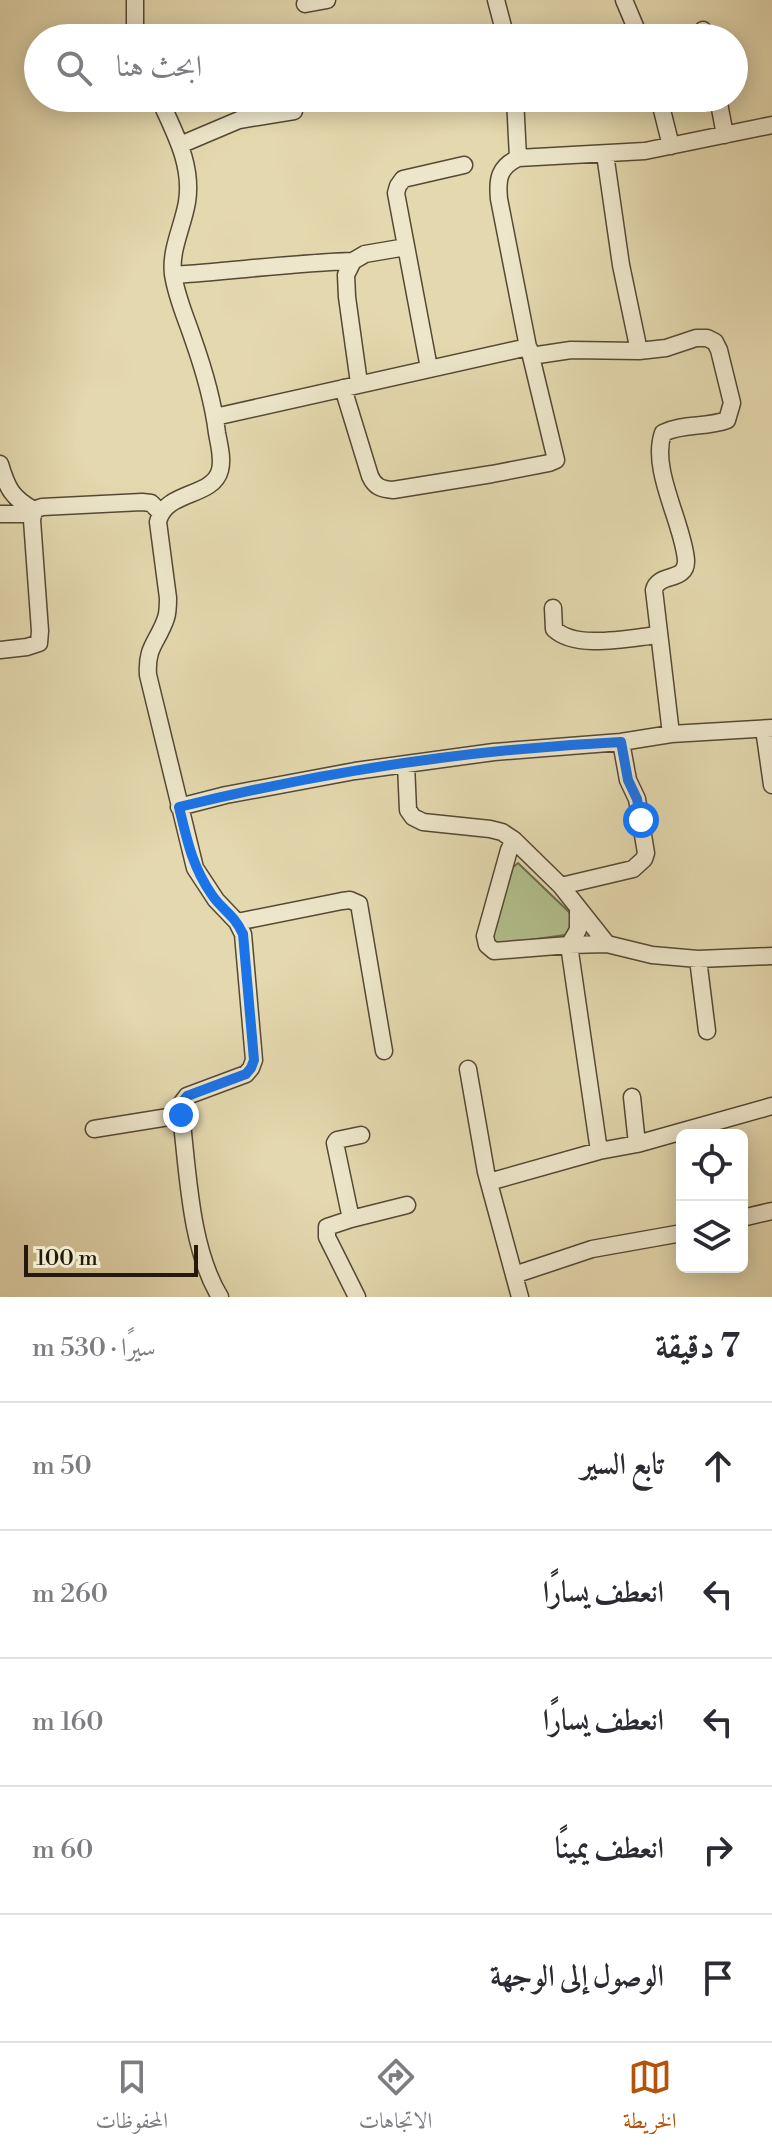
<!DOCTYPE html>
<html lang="ar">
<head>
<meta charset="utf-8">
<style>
	:root { --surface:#fff; --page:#f7f7f7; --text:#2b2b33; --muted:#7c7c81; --line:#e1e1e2; --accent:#b45309 }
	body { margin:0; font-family:"Libre Bodoni",Amiri,serif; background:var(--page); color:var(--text); direction:rtl }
	.controls { position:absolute; right:24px; bottom:24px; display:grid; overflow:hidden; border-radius:12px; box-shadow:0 4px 20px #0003 }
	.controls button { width:72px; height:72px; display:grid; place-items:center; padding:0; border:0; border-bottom:2px solid var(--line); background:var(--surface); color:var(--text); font:40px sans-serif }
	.scale { position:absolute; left:24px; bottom:20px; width:174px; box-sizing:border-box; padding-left:8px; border:4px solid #25190c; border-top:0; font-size:22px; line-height:28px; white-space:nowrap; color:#25190c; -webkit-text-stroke:6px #ede6ca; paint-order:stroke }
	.stop { position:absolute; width:24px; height:24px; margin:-18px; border:6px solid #1a73e8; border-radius:50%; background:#fff }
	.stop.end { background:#1a73e8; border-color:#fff; box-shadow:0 2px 8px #0008 }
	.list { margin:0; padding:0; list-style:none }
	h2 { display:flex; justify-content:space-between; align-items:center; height:104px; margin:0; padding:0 32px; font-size:34px }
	h2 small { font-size:26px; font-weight:400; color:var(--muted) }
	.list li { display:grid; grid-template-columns:52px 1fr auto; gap:24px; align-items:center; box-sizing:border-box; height:128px; padding:0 32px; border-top:2px solid var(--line) }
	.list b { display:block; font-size:30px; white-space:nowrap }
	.list em { font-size:26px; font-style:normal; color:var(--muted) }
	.icon { flex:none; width:44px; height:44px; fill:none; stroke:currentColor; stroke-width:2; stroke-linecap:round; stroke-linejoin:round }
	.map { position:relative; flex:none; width:772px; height:1297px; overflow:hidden; direction:ltr }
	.search { position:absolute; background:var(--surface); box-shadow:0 4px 20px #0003; left:24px; right:24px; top:24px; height:88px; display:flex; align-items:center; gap:20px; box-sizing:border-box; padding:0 28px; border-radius:44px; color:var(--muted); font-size:30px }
	.sheet { height:744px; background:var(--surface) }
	nav { display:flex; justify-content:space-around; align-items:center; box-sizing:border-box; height:112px; border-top:2px solid var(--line); background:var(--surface); font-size:22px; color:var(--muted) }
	nav a { display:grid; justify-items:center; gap:4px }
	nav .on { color:var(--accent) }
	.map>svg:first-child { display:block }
	.green { fill:#b1bf8c; stroke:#6b6c4c; stroke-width:2 }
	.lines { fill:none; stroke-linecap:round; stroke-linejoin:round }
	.minor-casing { stroke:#554934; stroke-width:19 }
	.minor { stroke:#ede6ca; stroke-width:16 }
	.route { stroke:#1a73e8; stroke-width:10 }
</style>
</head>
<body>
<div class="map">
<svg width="772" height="1297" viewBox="0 0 772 1297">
	<rect width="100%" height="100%" fill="#e4d8ae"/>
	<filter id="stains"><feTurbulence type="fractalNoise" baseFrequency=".0025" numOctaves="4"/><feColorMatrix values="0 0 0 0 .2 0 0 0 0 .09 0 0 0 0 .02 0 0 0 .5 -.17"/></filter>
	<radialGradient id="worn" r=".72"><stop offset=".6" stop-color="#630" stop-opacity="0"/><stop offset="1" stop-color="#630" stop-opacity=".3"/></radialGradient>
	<path class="green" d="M518,863l51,49 2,3 -2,17 -4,3 -65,9 -8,-4 -1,-5 21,-67z"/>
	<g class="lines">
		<g class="minor-casing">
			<path id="minor" d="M135,0v38
				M496,0l10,38
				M624,0l16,38
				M305,4l22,-4
				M703,30l2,8
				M159,98c15,34 34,66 28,104 -4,24 -17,48 -14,72 3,22 13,44 20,65 11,31 20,62 24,94 2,12 6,25 3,37 -7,28 -55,20 -62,52l10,76c0,6 0,14 -2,20 -8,24 -20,28 -18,57l47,193 21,32 21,22 6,12 11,126 -3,8 -5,6 -59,22 -6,8v11c7,57 9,133 39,182
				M515,98l3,60
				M659,98l12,48
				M718,98l7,37
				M180,145l59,-25 55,-9
				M605,154l16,111 18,86
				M173,275c60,-4 120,-12 180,-14
				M531,356l40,-6 68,1 27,-3 30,-10h11l8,4 4,8 13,53 -5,17c-21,8 -44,3 -64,13 -13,36 20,90 23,127 1,23 -28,12 -32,30l17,144
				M429,368l-33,-175 2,-7 5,-7 61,-14
				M359,383l-12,-86 -1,-22 7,-14 12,-7 41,-7
				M343,388l27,88c5,11 11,13 23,14l99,-16 57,-11 7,-3 -27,-112
				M215,417l313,-70 -29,-148c-2,-20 0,-32 19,-41l127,-7 127,-26
				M0,464c7,24 12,34 34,46l8,-3 100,-5 9,1 9,9
				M0,514h32
				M553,608l1,21c22,21 74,9 104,6
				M0,650l27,-3 12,-4 1,-12 -8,-111 2,-10
				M764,729l8,56
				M406,764l2,46 5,7 10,5 67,7 12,3 12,8 47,46 46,58
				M179,807l47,-12 129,-24 139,-19 127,-10 50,-8 101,-6
				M514,840l-5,10 -24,86 2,9 7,6 75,-6 38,-1 45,11 46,4 74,-3
				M561,886l72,-17 11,-10 2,-6 -9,-54 -9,-19 -7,-38
				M578,908v22l-9,15 30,206
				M237,922l105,-21 8,-1 9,4 25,147
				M698,959l9,72
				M468,1069l18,103 34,125
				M632,1097l5,47
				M94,1129l87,-14
				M489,1182l110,-31 38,-7 135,-38
				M742,1218l30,-7
				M351,1219l-16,-76 2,-3 24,-5
				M514,1275l78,-26 90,-16
				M357,1297l-30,-60v-10l24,-8 56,-14"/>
		</g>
		<use href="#minor" class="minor"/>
	</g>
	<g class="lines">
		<path class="route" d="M181,1115v-11l6,-8 59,-22 5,-6 3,-8 -11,-126c-10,-21 -20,-23 -31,-39 -20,-29 -25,-55 -33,-88 142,-35 296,-58 442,-65l7,38 9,19 4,21"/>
	</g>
	<rect width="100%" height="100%" filter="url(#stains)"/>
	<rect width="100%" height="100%" fill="url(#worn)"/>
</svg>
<div class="controls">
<button><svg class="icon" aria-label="locate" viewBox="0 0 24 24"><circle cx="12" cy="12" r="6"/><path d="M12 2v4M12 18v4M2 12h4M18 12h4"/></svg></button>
<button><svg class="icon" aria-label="layers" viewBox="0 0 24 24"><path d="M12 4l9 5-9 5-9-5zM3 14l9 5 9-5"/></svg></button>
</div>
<div class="scale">100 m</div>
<div class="stop" style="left:641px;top:820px"></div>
<div class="stop end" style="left:181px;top:1115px"></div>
<div class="search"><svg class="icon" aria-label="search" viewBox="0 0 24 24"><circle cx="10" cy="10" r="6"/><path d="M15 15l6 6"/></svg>ابحث هنا</div>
</div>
<section class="sheet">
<h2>7 دقيقة<small>سيرًا · 530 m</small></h2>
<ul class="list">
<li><svg class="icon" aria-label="ahead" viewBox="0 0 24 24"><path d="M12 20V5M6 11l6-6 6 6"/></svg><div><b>تابع السير</b></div><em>50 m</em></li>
<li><svg class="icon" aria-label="left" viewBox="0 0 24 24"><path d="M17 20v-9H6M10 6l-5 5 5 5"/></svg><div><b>انعطف يسارًا</b></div><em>260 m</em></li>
<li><svg class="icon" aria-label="left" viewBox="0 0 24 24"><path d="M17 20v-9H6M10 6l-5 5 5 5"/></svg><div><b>انعطف يسارًا</b></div><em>160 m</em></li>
<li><svg class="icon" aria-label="right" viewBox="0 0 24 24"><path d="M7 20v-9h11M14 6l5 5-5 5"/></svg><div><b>انعطف يمينًا</b></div><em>60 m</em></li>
<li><svg class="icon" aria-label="arrive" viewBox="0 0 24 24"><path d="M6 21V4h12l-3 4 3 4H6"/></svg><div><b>الوصول إلى الوجهة</b></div></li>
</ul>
</section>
<nav>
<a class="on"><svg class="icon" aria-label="map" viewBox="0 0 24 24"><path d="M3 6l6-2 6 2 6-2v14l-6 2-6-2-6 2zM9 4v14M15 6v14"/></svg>الخريطة</a>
<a><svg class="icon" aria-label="directions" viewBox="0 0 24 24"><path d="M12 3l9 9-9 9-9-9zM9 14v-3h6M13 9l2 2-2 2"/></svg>الاتجاهات</a>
<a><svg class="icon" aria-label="saved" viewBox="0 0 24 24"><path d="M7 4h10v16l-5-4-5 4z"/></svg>المحفوظات</a>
</nav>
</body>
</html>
